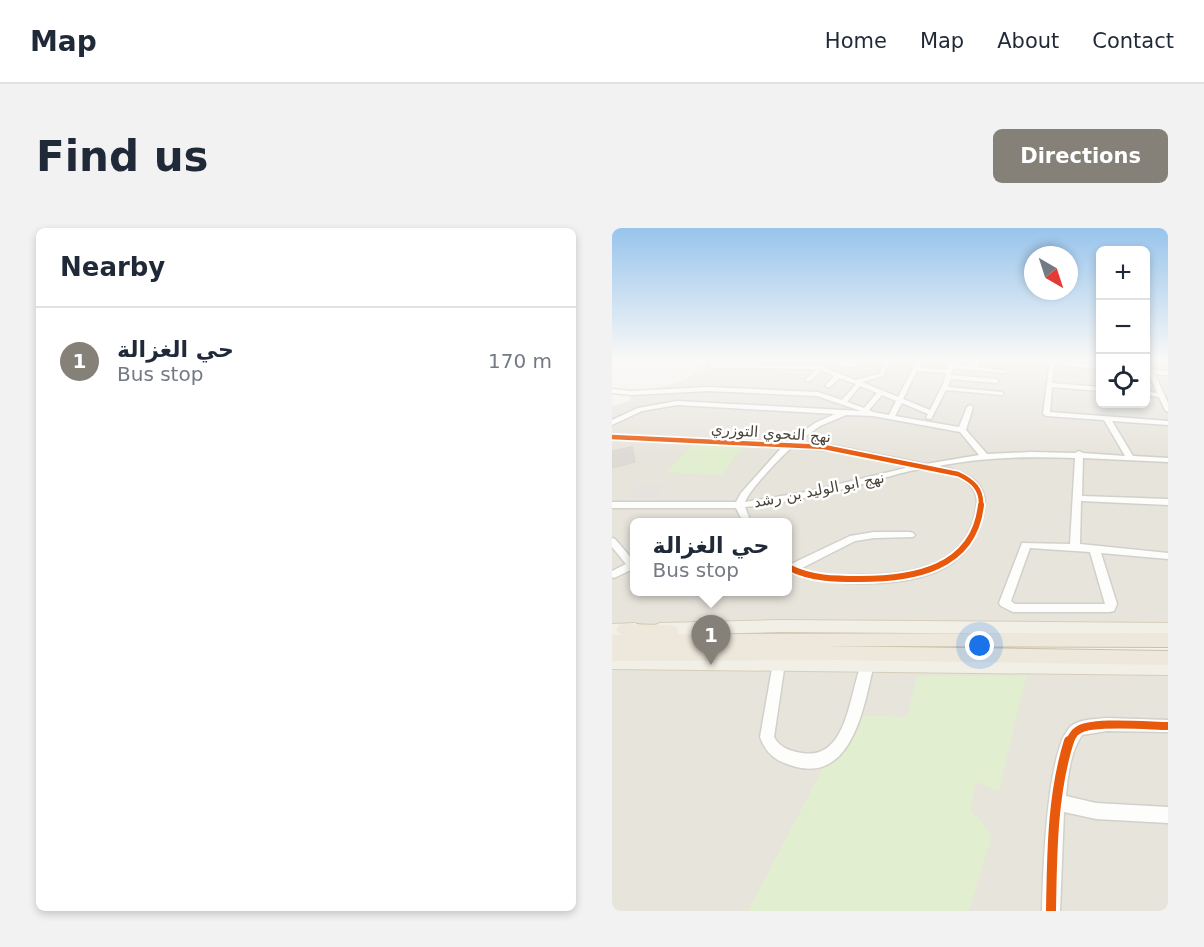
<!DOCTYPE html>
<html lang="en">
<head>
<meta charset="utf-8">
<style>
	:root { --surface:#fff; --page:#f2f2f3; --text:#1f2937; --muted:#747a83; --line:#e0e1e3; --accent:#868178 }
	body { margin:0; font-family:"DejaVu Sans","Noto Sans Arabic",sans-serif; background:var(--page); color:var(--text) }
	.controls { position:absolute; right:18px; top:18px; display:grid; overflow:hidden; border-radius:9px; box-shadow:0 3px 9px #0003 }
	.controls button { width:54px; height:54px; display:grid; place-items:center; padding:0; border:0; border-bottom:2px solid var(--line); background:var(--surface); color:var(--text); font:30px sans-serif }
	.compass { position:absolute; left:412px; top:18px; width:54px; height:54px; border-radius:50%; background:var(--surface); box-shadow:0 3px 9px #0003; rotate:141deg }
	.you { position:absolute; left:368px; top:418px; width:21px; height:21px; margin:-15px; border:4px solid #fff; border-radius:50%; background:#1a73e8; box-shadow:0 0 0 9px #1a73e833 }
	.badge { display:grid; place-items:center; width:39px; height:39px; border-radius:50%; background:var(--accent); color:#fff; font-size:20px; font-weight:700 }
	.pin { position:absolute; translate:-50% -50px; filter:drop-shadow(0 2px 3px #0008) }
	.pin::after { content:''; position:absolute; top:32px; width:21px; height:18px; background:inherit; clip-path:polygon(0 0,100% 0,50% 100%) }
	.popup { position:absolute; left:18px; top:290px; width:162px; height:78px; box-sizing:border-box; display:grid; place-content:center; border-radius:9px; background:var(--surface); filter:drop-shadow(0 2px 4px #0005); font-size:20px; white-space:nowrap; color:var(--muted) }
	.popup b { font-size:22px; color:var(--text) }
	.popup::after { content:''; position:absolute; left:50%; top:100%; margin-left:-12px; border:12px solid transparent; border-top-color:var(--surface) }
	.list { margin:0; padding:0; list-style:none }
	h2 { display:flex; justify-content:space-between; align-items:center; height:78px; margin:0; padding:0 24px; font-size:26px }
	h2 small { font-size:20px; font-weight:400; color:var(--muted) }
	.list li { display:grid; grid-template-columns:39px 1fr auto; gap:18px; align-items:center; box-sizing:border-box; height:108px; padding:0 24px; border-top:2px solid var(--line) }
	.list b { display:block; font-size:22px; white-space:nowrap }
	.list p { margin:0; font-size:20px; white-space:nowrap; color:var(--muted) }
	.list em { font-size:20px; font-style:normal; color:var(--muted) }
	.icon { flex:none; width:33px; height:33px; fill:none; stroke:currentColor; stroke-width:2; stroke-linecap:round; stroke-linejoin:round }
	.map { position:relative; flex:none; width:556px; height:683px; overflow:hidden; border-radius:9px }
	header { display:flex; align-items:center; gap:36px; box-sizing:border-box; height:84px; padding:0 30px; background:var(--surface); border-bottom:2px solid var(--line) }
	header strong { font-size:28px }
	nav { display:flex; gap:33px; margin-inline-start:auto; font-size:21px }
	.intro { display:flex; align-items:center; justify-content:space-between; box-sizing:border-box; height:144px; padding:0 36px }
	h1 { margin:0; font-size:42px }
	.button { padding:15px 27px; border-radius:9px; background:var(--accent); color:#fff; font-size:21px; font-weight:700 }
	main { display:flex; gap:36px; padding:0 36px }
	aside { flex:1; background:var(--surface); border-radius:9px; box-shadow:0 3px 9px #0003 }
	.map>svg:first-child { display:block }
	.residential { fill:#e7e4dc; fill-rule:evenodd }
	.green { fill:#e1eecf }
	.parking { fill:#e6e3df }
	.building { fill:#dedbd6; stroke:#dcd9d4; stroke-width:1.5 }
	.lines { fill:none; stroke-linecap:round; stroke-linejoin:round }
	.minor-casing { stroke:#d2d0cb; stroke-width:3 }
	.major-casing { stroke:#d6cebb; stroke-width:2 }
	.highway-casing { stroke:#ccbfa9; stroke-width:2 }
	.minor { fill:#fdfdfc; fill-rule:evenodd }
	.major { fill:#f2efe6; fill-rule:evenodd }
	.highway { fill:#ede8db; fill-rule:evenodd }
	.cycleway-far3-casing { stroke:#fff; stroke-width:8 }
	.cycleway-far2-casing { stroke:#fff; stroke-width:10 }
	.cycleway-far1-casing { stroke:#fff; stroke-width:11 }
	.cycleway-casing { stroke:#fff; stroke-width:14 }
	.cycleway-far3 { stroke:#e8590c; stroke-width:4.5 }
	.cycleway-far2 { stroke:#e8590c; stroke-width:6 }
	.cycleway-far1 { stroke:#e8590c; stroke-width:8 }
	.cycleway { stroke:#e8590c; stroke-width:10 }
	.labels { text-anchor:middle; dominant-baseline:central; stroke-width:5; stroke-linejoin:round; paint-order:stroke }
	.far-street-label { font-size:15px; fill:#4b4439; stroke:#fff }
</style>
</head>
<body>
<header>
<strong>Map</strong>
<nav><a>Home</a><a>Map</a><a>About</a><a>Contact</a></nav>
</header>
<div class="intro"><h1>Find us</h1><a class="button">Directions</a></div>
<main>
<aside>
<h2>Nearby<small></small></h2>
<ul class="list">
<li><span class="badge">1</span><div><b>حي الغزالة</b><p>Bus stop</p></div><em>170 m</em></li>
</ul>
</aside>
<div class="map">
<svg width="556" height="683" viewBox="0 0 556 683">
	<rect width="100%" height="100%" fill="#f4f2ee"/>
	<path class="residential" d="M90,133h398v43h46v-43l22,1v261h-556v-217l18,-5 1,-5 9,-5 34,-7 14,-6 10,-8zM22,294h154v70h-154z
		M0,431l556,5v247h-556z"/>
	<path class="green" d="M87,215l45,3 -23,29 -55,-3 26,-27z
		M305,448h109l-27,115 -23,-9 -6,27 22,26 -23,76h-221l103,-196 56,2z"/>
	<path class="parking" d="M25,257l27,1 -10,12h-27z"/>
	<path class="building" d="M20,219l3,15 -23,6v-17z"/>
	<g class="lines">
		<g class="minor-casing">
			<path id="minor" d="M130,133h5l-2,3 73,1 37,15 24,-6 7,-13h4l-7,15 -21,6 36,15 19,-36h5l-3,6 27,3 3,-9h4v3l19,2 2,-5h4v6l30,4 -3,2 -52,-5 -2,7 45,4 3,2 -3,2 -45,-4 -3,8 53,5 2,1v2l-57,-5 -15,29 -5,-1 2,-4 -26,-11 -7,13 64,11 8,-20 3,-2 3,2 -7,23 21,24 44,-2 44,1 4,-2 4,2 42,3 -21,-36 -58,-4 -3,-2 7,-53 50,4v4l-46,-5 -2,19 48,4v4l-48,-4 -2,25 118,9v4l-56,-4 21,35 35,2v4l-85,-4 -1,38 86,3v6l-87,-4 -1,43 88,9v6l-67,-6 16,51 -3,7 -4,1h-97l-12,-6 -2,-3 23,-60 48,1 5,-86c-47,-2 -91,-1 -137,8 34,7 56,19 43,57 -5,16 -15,30 -29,40 -38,27 -122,24 -164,9v-8h3l59,-28 24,-4h36l3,1 2,2 -2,2 -39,1 -19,3 -55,28c18,7 38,6 58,6 49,0 109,-6 118,-66 3,-13 -2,-23 -14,-30 -10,-5 -23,-10 -35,-10 -14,-1 -42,9 -57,13 -41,11 -82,21 -125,25l6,15h-8l-7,-14h-124v-6h124l5,-9 41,-46 -170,-8v-4l175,8 28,-20 20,-9 -158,-9 -35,6 -30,14v-5l26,-12 39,-7 184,10 -44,-15 -109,-5 -76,4 -20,-2v-4l20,2 76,-4 110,5 24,8 14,-16 -17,-6 -9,9h-4v-2l8,-9 -12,-6 -12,11h-4v-2l11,-10 -106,-1 -3,-2 3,-2h28zM305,143l29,2 -2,9 -14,28 -27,-11zM248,158l17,7 -13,15 -17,-6zM270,167l14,6 -7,14 -16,-3 -4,-2zM234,187l27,1 87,16 19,23 -53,9 -90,-18 -40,-3 24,-17zM179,220l45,3 78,15 -108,26 -61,10c5,-13 35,-44 46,-54zM418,320l60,4 15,52h-90l-4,-3z
				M221,133l26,2 3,2 -3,2 -28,-3v-2z
				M534,141l22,2v4l-13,-1 13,29v9l-3,-2 -6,-13 -13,-2v-4l11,2 -8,-20h-3z
				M0,310l3,1 19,22 -1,8 -19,9 -2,-1v-6l14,-7 -14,-17z
				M167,430l5,1 1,4 -11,74c6,11 16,14 28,16 47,8 47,-63 61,-93l5,-1 5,1 1,4c-10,41 -21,120 -81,102 -17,-5 -27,-12 -33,-29l13,-74 1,-4z
				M495,490l61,2v12l-61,-1 -25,4c-12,18 -14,40 -16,61l30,7 72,4v16l-72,-4 -32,-7 -4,99h-18c1,-37 4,-161 29,-185 9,-7 25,-7 36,-8z"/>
		</g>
		<g class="major-casing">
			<path id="major" d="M168,392l388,3v12l-388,-3 -120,3 -5,-2 -3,-4 3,-4 5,-2z
				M23,395l5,2 3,4 -3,4 -28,3v-12z
				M0,427l556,6v14l-556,-6z"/>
		</g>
		<g class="highway-casing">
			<path id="highway" d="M13,396l46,1 6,2 1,7 490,-1v14l-325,-1h-18l343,5v14l-327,-5 -229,1v-26h9l-5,-5 3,-5z"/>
		</g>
		<use href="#minor" class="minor"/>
		<use href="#major" class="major"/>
		<use href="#highway" class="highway"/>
		<g class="cycleway-far3-casing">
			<path id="cycleway-far3" d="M0,209l212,10 134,27c15,7 24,15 23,32"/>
		</g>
		<g class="cycleway-far2-casing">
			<path id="cycleway-far2" d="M176,339c23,12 47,12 72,12 53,0 114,-10 121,-74"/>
		</g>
		<g class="cycleway-far1-casing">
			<path id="cycleway-far1" d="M457,515c2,-4 4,-10 8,-12 12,-11 74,-5 91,-5"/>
		</g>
		<g class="cycleway-casing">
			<path id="cycleway" d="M439,683c1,-56 1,-116 18,-170"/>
		</g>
		<use href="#cycleway-far3" class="cycleway-far3"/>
		<use href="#cycleway-far2" class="cycleway-far2"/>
		<use href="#cycleway-far1" class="cycleway-far1"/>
		<use href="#cycleway" class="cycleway"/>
	</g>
	<linearGradient id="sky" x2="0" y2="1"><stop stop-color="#98c4ec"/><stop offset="0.58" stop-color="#faf9f7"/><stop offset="1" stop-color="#faf9f7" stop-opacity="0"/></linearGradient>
	<rect width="556" height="228" fill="url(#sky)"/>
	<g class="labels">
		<g class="far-street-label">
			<text transform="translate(159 205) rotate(4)">نهج النحوي التوزري</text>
			<text transform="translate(207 262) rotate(-11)">نهج ابو الوليد بن رشد</text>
		</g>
	</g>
</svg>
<div class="controls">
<button>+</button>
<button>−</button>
<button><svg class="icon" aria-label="locate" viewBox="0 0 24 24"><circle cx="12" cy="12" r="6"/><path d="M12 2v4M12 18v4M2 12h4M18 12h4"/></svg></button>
</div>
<svg class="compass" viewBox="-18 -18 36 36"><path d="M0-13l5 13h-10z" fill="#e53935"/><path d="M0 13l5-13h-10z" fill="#747a83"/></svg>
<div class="you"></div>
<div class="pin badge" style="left:99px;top:437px">1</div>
<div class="popup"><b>حي الغزالة</b>Bus stop</div>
</div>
</main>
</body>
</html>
